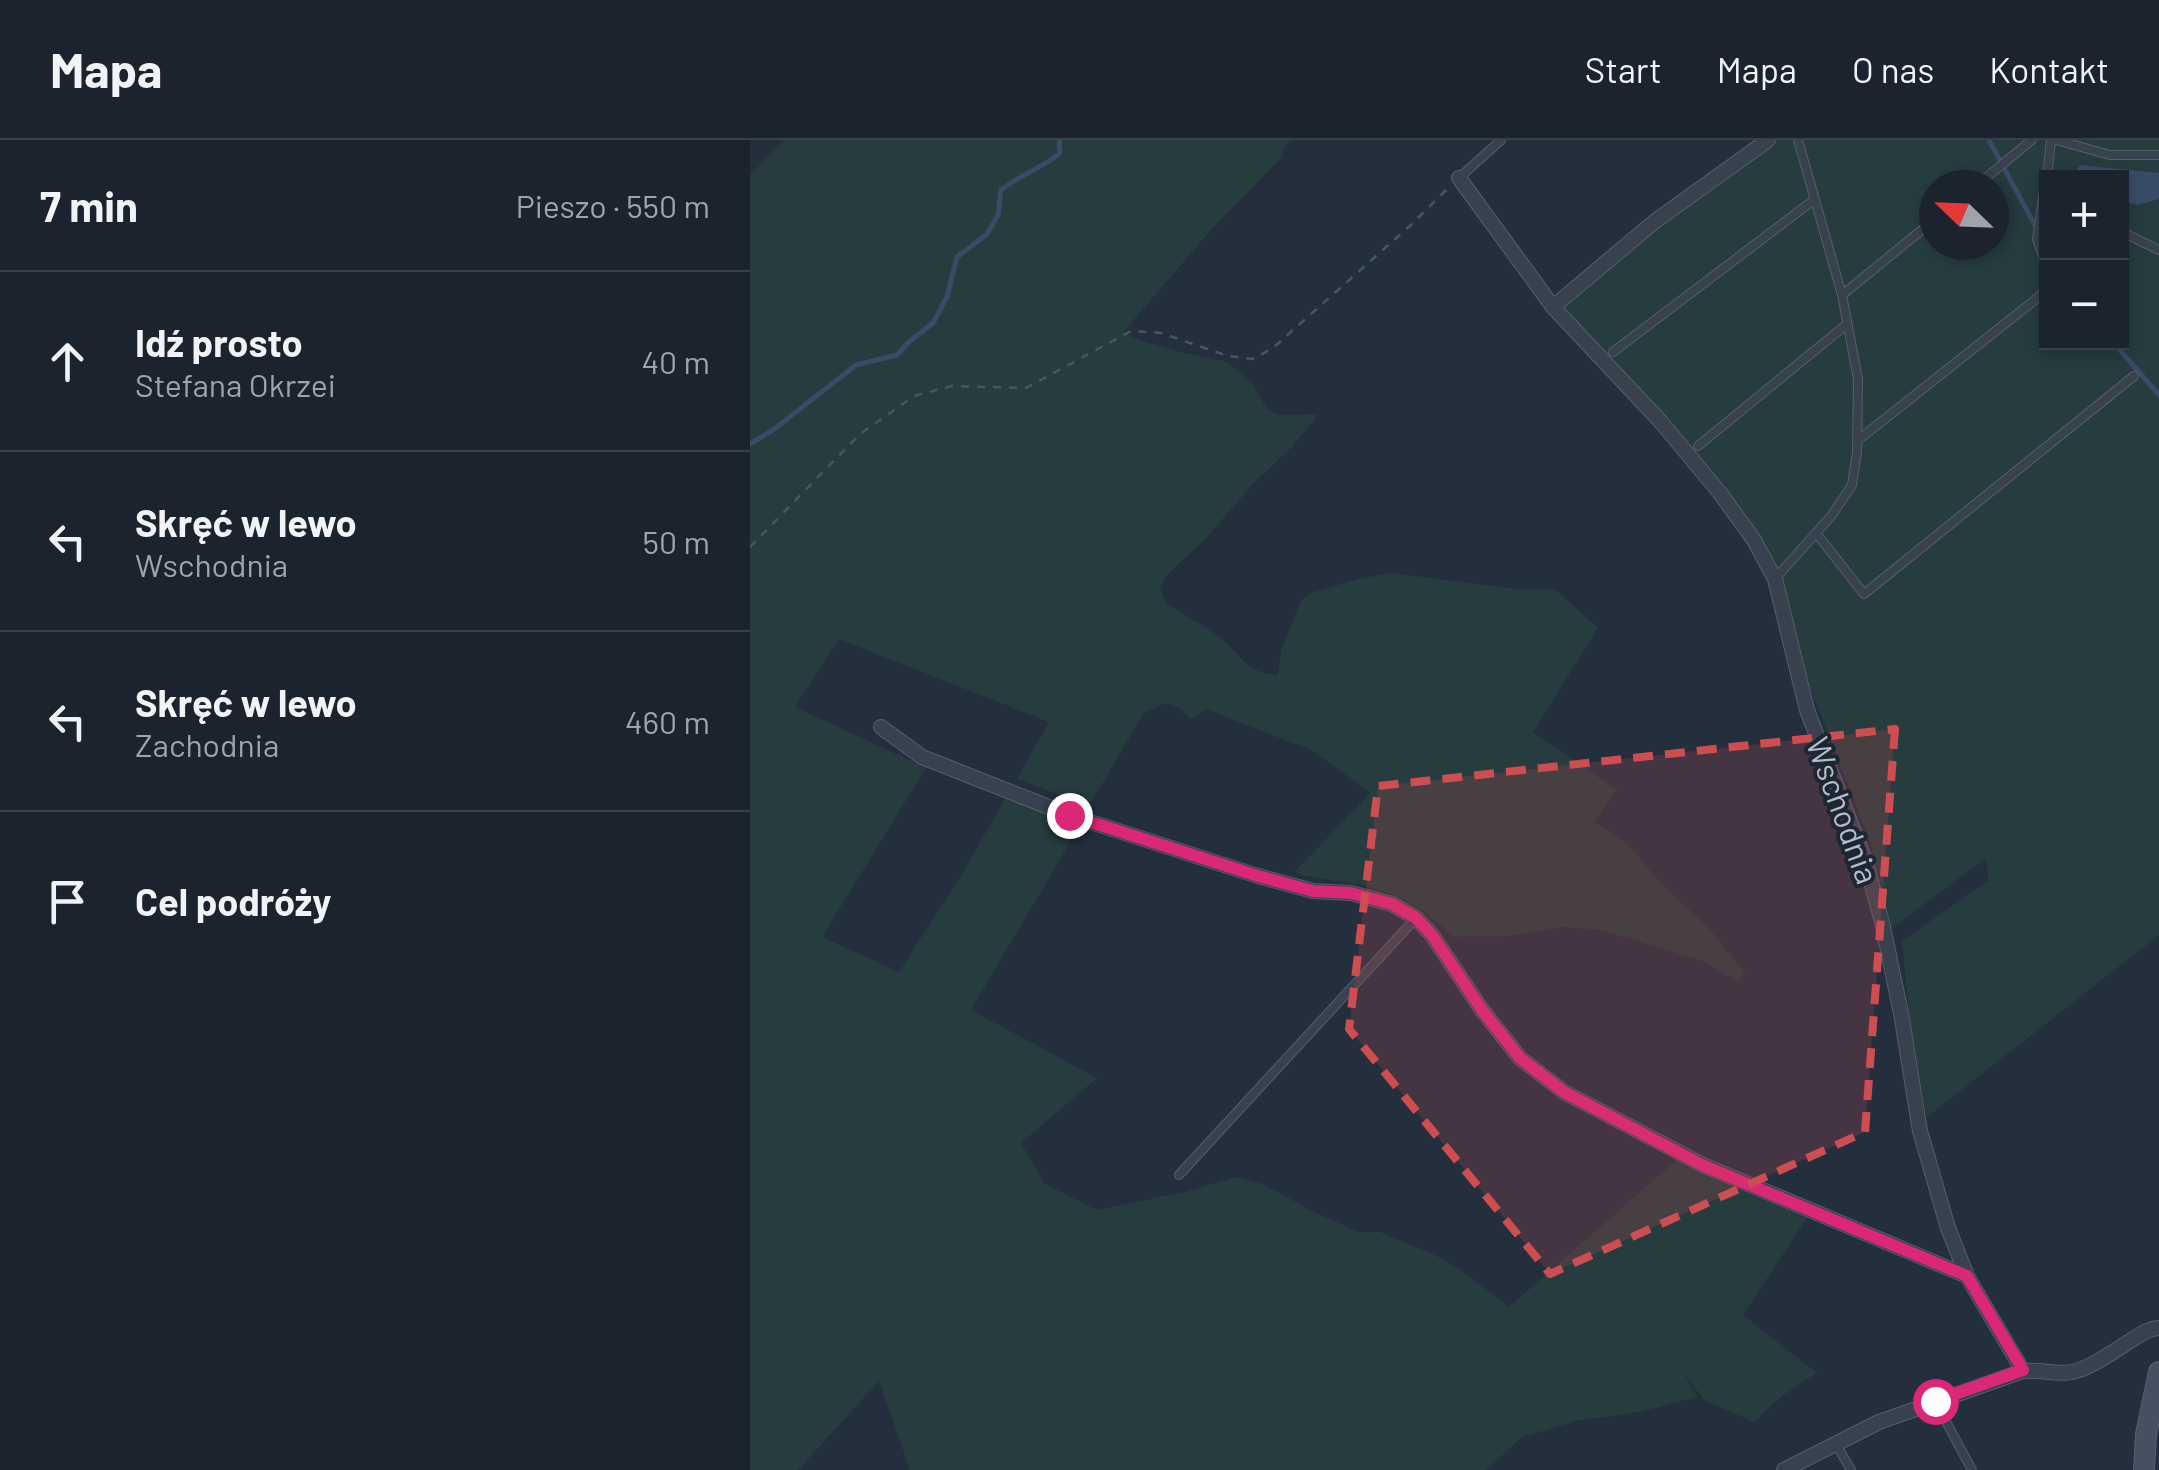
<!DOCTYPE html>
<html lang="pl">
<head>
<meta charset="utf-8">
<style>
	:root { --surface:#1b232e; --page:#242b36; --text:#f1f3f6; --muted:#a0a4aa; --line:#39404a }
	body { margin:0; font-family:Barlow,sans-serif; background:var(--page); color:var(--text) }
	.controls { position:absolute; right:30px; top:30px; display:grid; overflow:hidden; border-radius:0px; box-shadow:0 5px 15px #0003 }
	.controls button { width:90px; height:90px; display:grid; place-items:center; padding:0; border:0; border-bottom:2px solid var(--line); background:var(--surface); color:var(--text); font:50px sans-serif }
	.compass { position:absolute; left:1169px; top:30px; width:90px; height:90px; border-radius:50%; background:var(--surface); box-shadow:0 5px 15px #0003; rotate:293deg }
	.stop { position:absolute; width:30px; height:30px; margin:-22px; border:8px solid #db2777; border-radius:50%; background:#fff }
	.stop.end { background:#db2777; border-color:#fff; box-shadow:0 2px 10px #0008 }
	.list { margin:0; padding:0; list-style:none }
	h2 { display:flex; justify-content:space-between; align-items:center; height:130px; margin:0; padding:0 40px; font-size:42px }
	h2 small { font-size:32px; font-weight:400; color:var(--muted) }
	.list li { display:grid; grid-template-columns:65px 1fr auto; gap:30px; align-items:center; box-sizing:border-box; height:180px; padding:0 40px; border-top:2px solid var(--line) }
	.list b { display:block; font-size:38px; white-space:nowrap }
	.list p { margin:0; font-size:32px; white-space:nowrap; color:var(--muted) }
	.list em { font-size:32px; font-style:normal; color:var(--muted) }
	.icon { flex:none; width:55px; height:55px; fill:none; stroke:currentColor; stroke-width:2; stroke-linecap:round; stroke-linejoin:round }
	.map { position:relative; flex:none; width:1409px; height:1330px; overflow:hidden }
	header { display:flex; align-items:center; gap:60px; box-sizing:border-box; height:140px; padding:0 50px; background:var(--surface); border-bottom:2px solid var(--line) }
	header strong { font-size:48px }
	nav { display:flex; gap:55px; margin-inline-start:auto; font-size:35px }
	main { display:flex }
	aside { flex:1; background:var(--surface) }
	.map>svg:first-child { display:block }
	.green { fill:#263c3f; fill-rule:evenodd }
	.water { fill:#394c67 }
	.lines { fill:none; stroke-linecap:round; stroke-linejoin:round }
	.stream { stroke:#394c67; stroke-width:5 }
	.lane-casing { stroke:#565f6c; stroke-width:10 }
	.street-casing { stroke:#565f6c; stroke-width:16 }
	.secondary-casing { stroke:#565f6c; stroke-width:22 }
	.path { stroke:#44595c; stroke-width:2.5; stroke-dasharray:8 8; stroke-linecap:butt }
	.lane { stroke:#38414e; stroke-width:8 }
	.street { stroke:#38414e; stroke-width:14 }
	.secondary { stroke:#465061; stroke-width:20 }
	.route { stroke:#db2777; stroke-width:12 }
	.marked { fill:#ce4d50; fill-opacity:0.2; stroke:#ce4d50; stroke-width:8; stroke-dasharray:20 12; stroke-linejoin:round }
	.labels { text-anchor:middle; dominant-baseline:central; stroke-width:8; stroke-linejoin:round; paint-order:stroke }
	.street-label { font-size:32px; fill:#b4bcc9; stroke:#1d2633 }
</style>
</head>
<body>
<header>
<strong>Mapa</strong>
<nav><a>Start</a><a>Mapa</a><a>O nas</a><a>Kontakt</a></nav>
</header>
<main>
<aside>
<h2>7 min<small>Pieszo · 550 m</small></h2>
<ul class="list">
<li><svg class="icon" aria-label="ahead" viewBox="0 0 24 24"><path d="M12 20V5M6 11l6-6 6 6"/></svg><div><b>Idź prosto</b><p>Stefana Okrzei</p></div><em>40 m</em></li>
<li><svg class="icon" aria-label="left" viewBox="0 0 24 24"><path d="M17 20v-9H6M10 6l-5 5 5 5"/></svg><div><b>Skręć w lewo</b><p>Wschodnia</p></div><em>50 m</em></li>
<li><svg class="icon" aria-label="left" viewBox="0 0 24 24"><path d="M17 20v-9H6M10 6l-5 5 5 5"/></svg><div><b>Skręć w lewo</b><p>Zachodnia</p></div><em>460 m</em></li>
<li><svg class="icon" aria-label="arrive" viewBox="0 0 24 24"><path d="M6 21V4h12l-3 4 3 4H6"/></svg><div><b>Cel podróży</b></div></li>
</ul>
</aside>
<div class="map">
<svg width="1409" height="1330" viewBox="0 0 1409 1330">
	<rect width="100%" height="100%" fill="#242f3e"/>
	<path class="green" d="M35,0h507l-10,9v8l-71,73 -87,101 9,7 48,14 47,10 24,21 15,26 10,6 42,-1 -27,33 -37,35 -50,57 -39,37 -6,12 6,15c19,13 43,24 60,40 20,18 22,30 52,32l3,-25 20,-50 9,-7 48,-14 34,-6 133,17 30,-1 43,39 -65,104 84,58 -23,32 35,23 32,39 46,42 38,47 -7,9 -36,-21 -101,-31 -40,-3 -53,9 -55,1c-22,-22 -43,-37 -73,-47 -26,-9 -57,-8 -86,-18l77,-79 -60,-43 -105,-41 -16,11 -10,-12 -14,-5 -22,10 -55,93 -72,-27 32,-57 -210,-83 -44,68 131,61 -104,169 77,35 58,-90 50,-86 75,26 -111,188 126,68 -76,65 24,41 52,26 88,-18 51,-15 27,7 53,29 43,19h21l53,22 25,14 51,39 171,-150 128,59 -65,99 74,58 -34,22 -29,27 -50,-22 -22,-30 15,27 -57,15 -60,8 -58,17 -36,33h-576l-31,-89 -81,89h-48v-1295z
		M1015,0h394v795l-232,182 -17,-94 -8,-82 87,-61 -4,-21 -93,69 -23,-90 -68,-173 -30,-104 -218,-263zM1296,38h76v164h-76zM1184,45h60v60h-60z"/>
	<path class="water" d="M1330,25l79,8v26l-21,6 -16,-4v-23l-46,-1 -2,-3z"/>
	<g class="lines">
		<path class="stream" d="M1239,0l57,106
			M1363,202l46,53
			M0,304l23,-14 83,-65 41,-10 13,-14 23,-18 14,-26 10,-40 30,-23 11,-19 3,-25c18,-15 42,-22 59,-37l-1,-9 1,-4"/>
		<g class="lane-casing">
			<path id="lane" d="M1048,0l44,155 92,-75
				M1306,0l54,15h49
				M709,38l42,-38
				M1296,38l-9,61 9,25
				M1297,38l4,-38
				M1227,45l55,-45
				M1372,92l37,18
				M863,212l202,-153
				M1107,301l184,-146 5,-7
				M948,306l149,-122
				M1066,393l48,61 270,-218
				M1025,439l57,-64 20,-30 5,-33 1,-73 -16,-84
				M429,1035l237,-257
				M1185,1261l37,69
				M1086,1304l15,26"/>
		</g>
		<g class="street-casing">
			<path id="street" d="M709,38l94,129 108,115 59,71 34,47 21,39 32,131 59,153 16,59 19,91 19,118 28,97 19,48 56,95
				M803,167l101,-85 114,-82
				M131,587l41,30 147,58 189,61 55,15 38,2 41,11 24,14 16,17 50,75 38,48 44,34 139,73 264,111
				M1034,1330l95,-48 144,-51c16,-2 33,4 49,1 23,-5 51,-28 73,-40l7,-3 7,-1"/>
		</g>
		<g class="secondary-casing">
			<path id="secondary" d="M1394,1330l2,-36 13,-62"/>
		</g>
		<path class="path" d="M0,407l110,-113 54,-38 38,-10 74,2 105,-57 30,2 67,23 25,3 20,-11 140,-125 34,-34"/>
		<use href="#lane" class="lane"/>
		<use href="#street" class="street"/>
		<use href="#secondary" class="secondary"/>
	</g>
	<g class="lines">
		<path class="route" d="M319,675l189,61 55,15 38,2 41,11 24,14 16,17 50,75 38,48 44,34 138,73 265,111 56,94 -88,31"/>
	</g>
	<path class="marked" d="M1145,589l-30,403 -315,142 -201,-245 29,-243z"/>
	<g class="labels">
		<g class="street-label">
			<text transform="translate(1094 670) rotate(70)">Wschodnia</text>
		</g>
	</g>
</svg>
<div class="controls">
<button>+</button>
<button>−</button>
</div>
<svg class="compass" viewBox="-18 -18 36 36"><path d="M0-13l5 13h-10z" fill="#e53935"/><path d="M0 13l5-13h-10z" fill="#a0a4aa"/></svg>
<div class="stop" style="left:1185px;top:1261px"></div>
<div class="stop end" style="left:319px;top:675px"></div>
</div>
</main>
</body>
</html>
